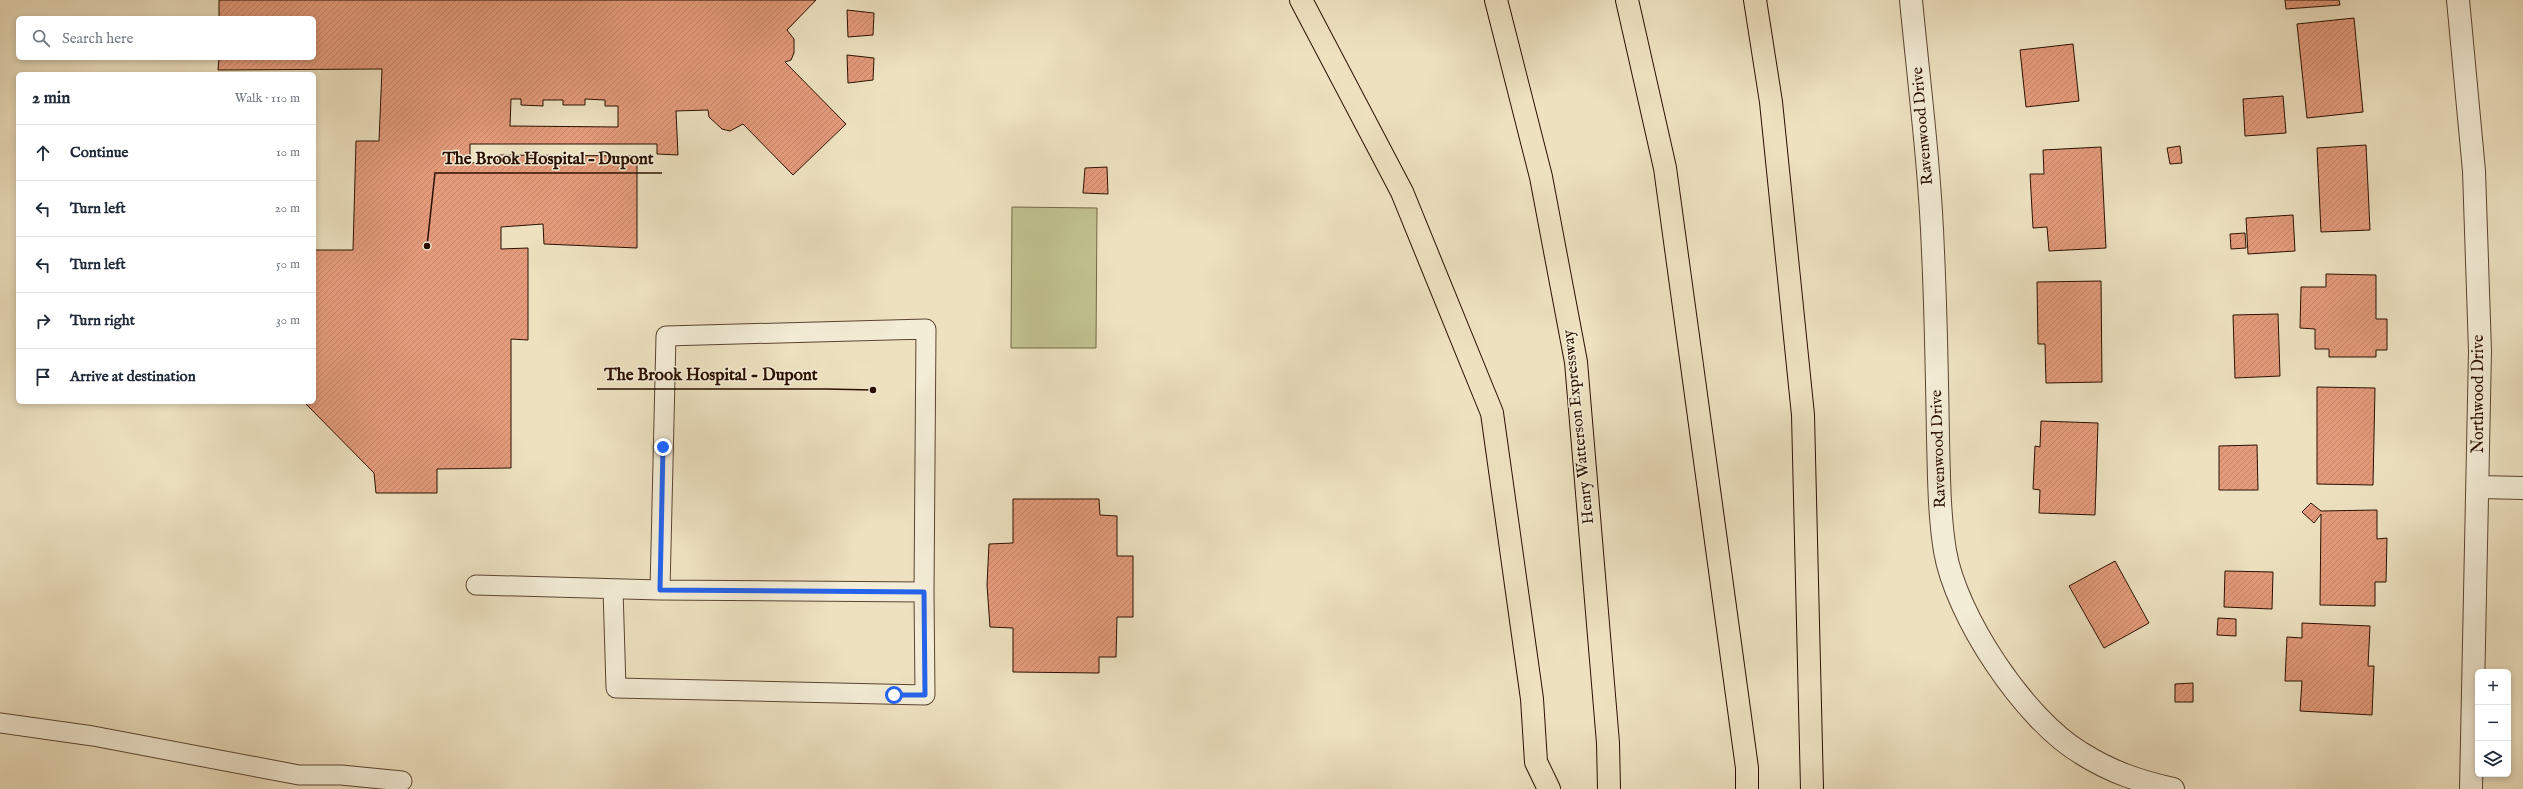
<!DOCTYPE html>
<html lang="en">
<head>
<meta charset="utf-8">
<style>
	:root { --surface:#fff; --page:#f6f6f7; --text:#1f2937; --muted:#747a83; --line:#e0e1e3 }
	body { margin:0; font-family:"IM FELL English",serif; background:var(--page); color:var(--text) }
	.controls { position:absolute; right:12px; bottom:12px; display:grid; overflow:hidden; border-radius:6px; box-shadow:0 2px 6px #0003 }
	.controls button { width:36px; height:36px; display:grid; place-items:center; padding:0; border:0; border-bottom:1px solid var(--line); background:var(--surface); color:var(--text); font:20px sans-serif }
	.stop { position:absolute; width:12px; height:12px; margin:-9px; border:3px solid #2563eb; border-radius:50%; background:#fff }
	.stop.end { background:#2563eb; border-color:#fff; box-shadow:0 1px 4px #0008 }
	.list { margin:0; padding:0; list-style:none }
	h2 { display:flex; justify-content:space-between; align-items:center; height:52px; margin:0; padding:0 16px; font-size:17px }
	h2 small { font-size:13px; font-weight:400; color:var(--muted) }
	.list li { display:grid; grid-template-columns:26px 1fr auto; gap:12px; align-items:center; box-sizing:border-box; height:56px; padding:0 16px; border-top:1px solid var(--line) }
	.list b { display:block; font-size:15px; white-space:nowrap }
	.list em { font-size:13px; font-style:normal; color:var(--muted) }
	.icon { flex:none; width:22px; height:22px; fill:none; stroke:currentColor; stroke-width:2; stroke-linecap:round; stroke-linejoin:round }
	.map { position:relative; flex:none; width:2523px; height:789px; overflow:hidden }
	.search { position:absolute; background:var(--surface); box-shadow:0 2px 6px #0003; left:16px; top:16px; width:300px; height:44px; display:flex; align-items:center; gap:10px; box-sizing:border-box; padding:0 14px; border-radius:6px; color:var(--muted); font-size:15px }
	.panel { position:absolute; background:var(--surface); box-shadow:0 2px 6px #0003; left:16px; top:72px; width:300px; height:332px; border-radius:6px }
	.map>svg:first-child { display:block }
	.park { fill:#c0c18d; stroke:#756846 }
	.building { fill:url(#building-hatch); stroke:#2a1000; fill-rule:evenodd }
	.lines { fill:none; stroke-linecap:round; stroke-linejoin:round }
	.lane-casing { stroke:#5b4430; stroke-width:21 }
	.street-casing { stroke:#5b4430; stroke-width:24 }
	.highway-casing { stroke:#2a1000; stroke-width:24 }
	.lane { stroke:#f3ecd6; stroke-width:19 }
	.street { stroke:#f3ecd6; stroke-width:22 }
	.highway { stroke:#ede1c0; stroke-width:22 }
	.route { stroke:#2563eb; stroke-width:5 }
	.labels { text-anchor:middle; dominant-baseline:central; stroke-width:3; stroke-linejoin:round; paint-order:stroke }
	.street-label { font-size:16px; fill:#2a1000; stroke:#f3ecd6 }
	.leader { fill:none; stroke:#2a1000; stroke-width:1.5 }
	.callout-dot { fill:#2a1000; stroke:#f3ecd6; stroke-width:1.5 }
	.callout-label { font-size:17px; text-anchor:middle; font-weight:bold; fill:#2a1000; stroke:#f3ecd6; stroke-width:3; stroke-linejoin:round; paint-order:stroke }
</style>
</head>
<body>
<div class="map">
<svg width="2523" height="789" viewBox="0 0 2523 789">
	<defs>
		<pattern id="building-hatch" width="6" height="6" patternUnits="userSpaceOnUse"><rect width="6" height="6" fill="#e49b7b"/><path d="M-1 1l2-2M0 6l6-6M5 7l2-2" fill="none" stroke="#c48469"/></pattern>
	</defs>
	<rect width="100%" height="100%" fill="#ede1c0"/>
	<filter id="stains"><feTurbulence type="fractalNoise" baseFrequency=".005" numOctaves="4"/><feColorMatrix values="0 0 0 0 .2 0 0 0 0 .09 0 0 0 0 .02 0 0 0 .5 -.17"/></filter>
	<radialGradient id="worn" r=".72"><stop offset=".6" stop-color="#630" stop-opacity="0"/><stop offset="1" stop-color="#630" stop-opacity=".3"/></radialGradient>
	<path class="park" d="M1012,207l85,1 -1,140h-85z"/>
	<path class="building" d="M219,0h597l-29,30 7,9v14l-3,7 -6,2 61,62 -53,51 -50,-51 -13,7 -8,-2 -13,-12 -1,-7 -32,1 2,44 -21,-1v-10h-187v19l27,-1 1,-7 139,1v92l-93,-4 -1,-20 -42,3v22l27,-1v92l-17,-1v129l-74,1v24h-61l-2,-20 -70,-71h10v-152h39l3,-109h23l3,-72 -164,1 1,-12h95v-40h-95zM511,99h10v6l22,1v-6h20v5h22v-6l20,1v6h13v21l-108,-1z
		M2285,0h54l1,5 -54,4z
		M847,10l27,3 -1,22 -25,2z
		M2354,18l9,94 -56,6 -10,-94z
		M2073,44l6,57 -53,6 -6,-57z
		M847,55l27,3 -1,22 -25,3z
		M2283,96l3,37 -41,3 -2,-37z
		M2366,145l4,85 -49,2 -4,-84z
		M2180,146l2,17 -12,1 -3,-16z
		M2101,147l5,101 -57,3 -2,-24 -14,1 -3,-54h14l-1,-24z
		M1107,167l1,27 -25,-1 2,-25z
		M2293,215l2,36 -47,3 -2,-36z
		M2245,233l1,15 -15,1 -1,-15z
		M2326,274l50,1v44h11v31h-11v7h-47v-8h-14v-20l-15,-1 1,-41h25z
		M2101,281l1,101 -56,1 -1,-39h-7l-1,-62z
		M2278,314l2,62 -45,2 -2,-63z
		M2317,387l58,1 -2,97 -56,-1z
		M2041,421l57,2 -3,92 -56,-2 1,-23 -7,-1 2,-43 5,1z
		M2257,445l1,45h-39v-44z
		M1013,499h86l1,16 17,1v40h16v61h-16l-1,40h-17v16l-86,-1v-44l-23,-1 -3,-42 2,-41 24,-1z
		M2311,503l10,8 56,-1v29l10,-1 -1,44h-11v24l-55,-1 1,-91 -7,9 -12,-11z
		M2115,561l34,62 -45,25 -35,-62z
		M2225,571l48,1 -1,37 -48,-2z
		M2218,618l18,1v17l-19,-1z
		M2302,623l68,3 -2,40h6l-2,49 -72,-4 2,-30h-17l2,-44 15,1z
		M2193,683v19h-18v-18z"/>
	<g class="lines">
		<g class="lane-casing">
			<path id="lane" d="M476,585l184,5 264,2 2,-263 -260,7 -6,254
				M613,589l3,99 309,7 -1,-103
				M0,723l93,13 206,39h42l61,6"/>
		</g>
		<g class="street-casing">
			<path id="street" d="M1911,0c8,84 19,168 22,252 3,62 4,124 5,186 1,37 1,76 7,113 11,65 79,168 136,202 30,19 57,28 92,36
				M2458,0l16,171 6,180 -9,438
				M2479,487l44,1"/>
		</g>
		<g class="highway-casing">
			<path id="highway" d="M1301,0l101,192 90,221 40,286 4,63 13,27
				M1496,0l45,177 35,185 32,381 1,46
				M1627,0l38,168 82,600v21
				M1755,0l16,102 32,313 9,374"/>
		</g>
		<use href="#lane" class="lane"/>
		<use href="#street" class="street"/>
		<use href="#highway" class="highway"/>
	</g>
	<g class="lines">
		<path class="route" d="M663,447l-3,143 264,2 1,103h-31"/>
	</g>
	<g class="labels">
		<g class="street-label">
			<text transform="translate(1923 126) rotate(-95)">Ravenwood Drive</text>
			<text transform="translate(2479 394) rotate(-90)">Northwood Drive</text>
			<text transform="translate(1579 427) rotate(-96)">Henry Watterson Expressway</text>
			<text transform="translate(1939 449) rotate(-92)">Ravenwood Drive</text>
		</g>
	</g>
	<path class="leader" d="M427 246L435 173H662M873 390L826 389H597"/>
	<g class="callout-dot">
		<circle cx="427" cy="246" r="4"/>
		<circle cx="873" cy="390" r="4"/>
	</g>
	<g class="callout-label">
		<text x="548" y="164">The Brook Hospital – Dupont</text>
		<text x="711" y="380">The Brook Hospital - Dupont</text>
	</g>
	<rect width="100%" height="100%" filter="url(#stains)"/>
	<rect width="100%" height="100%" fill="url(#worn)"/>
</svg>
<div class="controls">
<button>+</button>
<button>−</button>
<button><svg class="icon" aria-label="layers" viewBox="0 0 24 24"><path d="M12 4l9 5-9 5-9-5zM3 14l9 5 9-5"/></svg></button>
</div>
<div class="stop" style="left:894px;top:695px"></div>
<div class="stop end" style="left:663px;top:447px"></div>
<div class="search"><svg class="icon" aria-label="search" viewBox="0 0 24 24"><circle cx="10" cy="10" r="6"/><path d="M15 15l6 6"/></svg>Search here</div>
<section class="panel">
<h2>2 min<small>Walk · 110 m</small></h2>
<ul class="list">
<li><svg class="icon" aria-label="ahead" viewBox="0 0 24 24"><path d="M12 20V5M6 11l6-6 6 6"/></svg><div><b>Continue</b></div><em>10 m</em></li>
<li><svg class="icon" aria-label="left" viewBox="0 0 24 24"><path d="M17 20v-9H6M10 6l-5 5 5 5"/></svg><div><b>Turn left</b></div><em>20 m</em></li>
<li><svg class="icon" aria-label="left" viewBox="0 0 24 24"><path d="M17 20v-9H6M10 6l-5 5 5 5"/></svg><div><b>Turn left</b></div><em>50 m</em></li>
<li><svg class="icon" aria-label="right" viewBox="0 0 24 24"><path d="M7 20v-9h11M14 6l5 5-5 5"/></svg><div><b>Turn right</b></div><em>30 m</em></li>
<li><svg class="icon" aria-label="arrive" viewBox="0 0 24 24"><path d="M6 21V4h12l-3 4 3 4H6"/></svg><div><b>Arrive at destination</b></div></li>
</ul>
</section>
</div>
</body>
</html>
